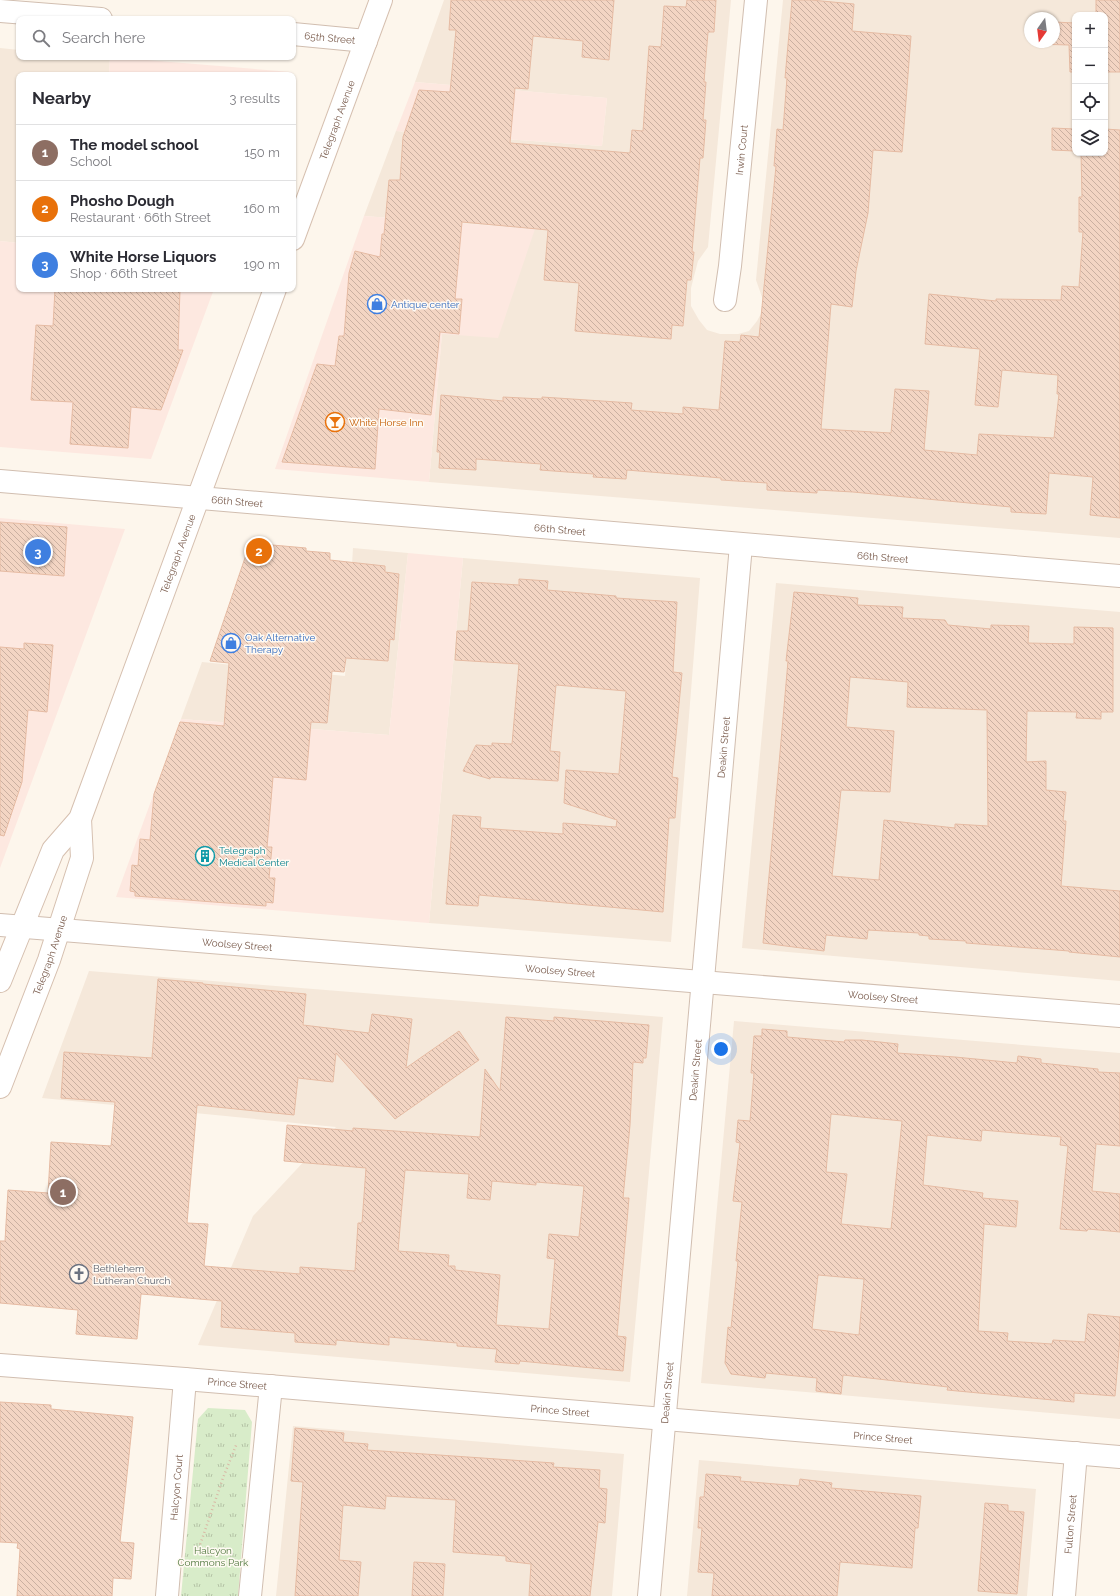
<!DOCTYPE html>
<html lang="en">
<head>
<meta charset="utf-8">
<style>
	:root { --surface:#fff; --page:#f7f7f7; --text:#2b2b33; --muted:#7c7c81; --line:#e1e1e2; --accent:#1a73e8 }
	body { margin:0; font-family:Raleway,sans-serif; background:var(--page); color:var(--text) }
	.controls { position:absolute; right:12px; top:12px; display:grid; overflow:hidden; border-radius:8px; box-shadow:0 1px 3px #0004 }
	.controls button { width:36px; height:36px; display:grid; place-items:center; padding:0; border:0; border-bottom:1px solid var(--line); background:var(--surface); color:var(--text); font:20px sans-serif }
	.compass { position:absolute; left:1024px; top:12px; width:36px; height:36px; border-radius:50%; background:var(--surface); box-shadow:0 1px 3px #0004; rotate:194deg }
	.you { position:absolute; left:721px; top:1049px; width:14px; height:14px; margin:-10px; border:3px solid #fff; border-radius:50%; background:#1a73e8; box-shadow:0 0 0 6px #1a73e833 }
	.badge { display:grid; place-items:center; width:26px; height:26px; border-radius:50%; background:var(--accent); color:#fff; font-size:13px; font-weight:700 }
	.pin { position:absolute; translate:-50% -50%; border:2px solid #fff; box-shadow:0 1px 4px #0006 }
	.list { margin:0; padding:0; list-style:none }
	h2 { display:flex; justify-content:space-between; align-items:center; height:52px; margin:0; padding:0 16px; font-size:17px }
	h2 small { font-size:13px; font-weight:400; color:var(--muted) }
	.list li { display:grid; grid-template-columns:26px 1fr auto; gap:12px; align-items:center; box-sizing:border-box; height:56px; padding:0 16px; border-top:1px solid var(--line) }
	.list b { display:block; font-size:15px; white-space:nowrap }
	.list p { margin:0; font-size:13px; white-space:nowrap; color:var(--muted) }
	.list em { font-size:13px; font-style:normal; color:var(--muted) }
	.icon { flex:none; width:22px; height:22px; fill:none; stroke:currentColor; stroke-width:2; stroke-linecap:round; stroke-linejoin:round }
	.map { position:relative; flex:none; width:1120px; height:1596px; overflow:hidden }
	.search { position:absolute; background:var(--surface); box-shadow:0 1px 3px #0004; left:16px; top:16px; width:280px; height:44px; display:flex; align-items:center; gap:10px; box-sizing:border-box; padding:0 14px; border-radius:8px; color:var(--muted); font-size:15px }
	.panel { position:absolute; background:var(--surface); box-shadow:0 1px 3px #0004; left:16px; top:72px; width:280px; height:220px; border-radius:8px }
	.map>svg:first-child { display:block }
	.residential { fill:#f5e8da; fill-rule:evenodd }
	.commercial { fill:#fde8e0 }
	.grass { fill:url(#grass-tufts) }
	.building { fill:url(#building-back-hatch); stroke:#e6bba3; fill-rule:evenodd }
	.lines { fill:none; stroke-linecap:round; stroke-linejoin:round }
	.street-casing { stroke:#d1beb0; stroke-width:24 }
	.secondary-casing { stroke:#d6c0b0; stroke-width:24 }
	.path { stroke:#d9b8a5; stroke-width:2.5; stroke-dasharray:1 3; stroke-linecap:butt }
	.street { stroke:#fff; stroke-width:22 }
	.secondary { stroke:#fff; stroke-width:22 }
	.labels { text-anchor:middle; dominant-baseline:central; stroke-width:3; stroke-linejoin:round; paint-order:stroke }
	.street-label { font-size:10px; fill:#7a5c4d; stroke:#fffaf3 }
	.shop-label { font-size:10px; fill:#366cbe; stroke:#fffaf3; text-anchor:start }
	.food-label { font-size:10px; fill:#c56008; stroke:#fffaf3; text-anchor:start }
	.culture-label { font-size:10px; fill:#0d838f; stroke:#fffaf3; text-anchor:start }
	.worship-label { font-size:10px; fill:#5b616d; stroke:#fffaf3; text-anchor:start }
	.park-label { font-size:10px; fill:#537a41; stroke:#fffaf3 }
</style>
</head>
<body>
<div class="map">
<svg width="1120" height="1596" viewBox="0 0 1120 1596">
	<defs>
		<pattern id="grass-tufts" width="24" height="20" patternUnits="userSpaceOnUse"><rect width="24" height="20" fill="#d8ecc9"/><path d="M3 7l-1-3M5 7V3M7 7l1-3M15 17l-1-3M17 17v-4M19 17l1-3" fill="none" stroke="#b4c2a5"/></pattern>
		<pattern id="building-back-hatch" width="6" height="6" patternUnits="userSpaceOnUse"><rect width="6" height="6" fill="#f3d5c3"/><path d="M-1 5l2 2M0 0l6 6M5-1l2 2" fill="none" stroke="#cab0a1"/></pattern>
	</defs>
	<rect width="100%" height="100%" fill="#fdf6ec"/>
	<path class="residential" d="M444,0h287l-23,247 -10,14 -7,27v18l8,14 8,10 13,4h18l11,-3 8,-10 6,-11v-10l-7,-20 27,-280h337v538l-691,-56 13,-148 93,-105 -171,-13 32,-85 206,15 5,-48 -192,-16zM1075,15h30v138h-30zM1030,18h24v24h-24z
		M0,48l19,2v7h91l-1,18h-90v168l-19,-2z
		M353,548l55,5 -19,182 -208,-16 21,-57 143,14z
		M463,558l237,20 -29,364 -242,-19z
		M776,583l344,29v369l-378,-33z
		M89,971l574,46 -33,365 -432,-37 55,-129 83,-89 -294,-29z
		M734,1021l386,32v366l-419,-36z
		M293,1426l331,28 -12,142h-336z
		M699,1460l337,29 -9,107h-340z"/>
	<path class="commercial" d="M110,57l181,15 2,3v1v-1h-184z
		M415,82l192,16 -5,48 -206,-15z
		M364,216l171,13 -37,109 -56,-4 -13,148 -154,-13z
		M0,241l19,2v46h195l-63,170 -151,-12z
		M0,518l125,11 -125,339z
		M408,553l55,5 -34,365 -313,-26 65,-178 208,16z"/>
	<path class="grass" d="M208,1408l37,2 7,12 -14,174h-57l17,-177z"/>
	<path class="building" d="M451,0h163l-5,60 -27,-3 1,-16 -50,-5 -5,53 -13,-1 -5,55 120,10 2,-23 11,1 6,-85 12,1 3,-41 22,1 1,-7h29l-2,32h-6l-4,50h2l-3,38h3l-3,38h-3l-8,94h2l-3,28h-4l-4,46 -11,-1 -1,14 -96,-8 4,-48 -35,-3 4,-50 -86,-8 -7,77h7l-3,35 -19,-2 -9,83 -52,-6 -4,60 -93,-7 35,-98 18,2 4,-30h5l5,-63 6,-22 25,6 2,-23h2l5,-54h11l3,-43 16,-47 31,2 6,-62h-7z
		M792,0h19l43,4 -2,27 59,5 -9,116 -29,-2 -5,63 -12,58 -4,36 -21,-3 -10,125 70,4 4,-44 34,2 -5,59 53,5 2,-21 75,4 5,-44h-2l1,-19 -56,-5 -4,37 -23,-2 5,-56 -55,-5 4,-50 67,7v-2l65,1 1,-14 17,1 4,-55h-4v-35h3l-1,-44h24v-24l15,1v388l-30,-3 3,-38 -44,-4 -3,41 -35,-2v-5l-158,-15 -36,-2v3l-50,-3v-7l-46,-3v-2l-94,-8 -1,9 -33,-2 1,-3 -54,-4 1,-6 -65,-5v11l-37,-2 1,-16h-3l4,-57 62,6v-4l39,2v-2l90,6 -1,7 52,4v-7l36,3 6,-69 15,1 1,-7 18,2 17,-171h-2l3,-37 6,1 4,-52h-2z
		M1096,0h24v72h-15v-57h-9z
		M1054,22l21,1v49h-5l-1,-27 -34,-1v-2h19z
		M1052,128l23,1v22l-23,-1z
		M55,289h125l-2,61h5l-22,60 -30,-3 -3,41 -58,-4 3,-42 -42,-2 5,-75 17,1z
		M0,522l67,5 -3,49 -64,-5z
		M250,543l56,5v3l24,2v7l55,6v6l14,2 -5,66 -4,-1 -2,22 -42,-3 -2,14 -12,-1 -5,52 -16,-1 -5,58 -33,-3 -6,70h5l-3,31h6l-2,25 -7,-1v4l-131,-10v-4l-5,-1 2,-26 6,1 2,-27 10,1 4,-46 26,-72 44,4 5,-63 -19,-2z
		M519,579l29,2 -1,9 69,6v2l61,4 -4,70 9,1 -10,104 6,1 -3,40h-6l-6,94 -184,-17 -1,11 -32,-2 7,-89 28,2 -1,11 83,6v-11l53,4 1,-7 -53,-17 2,-33 53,4 7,-83 -70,-6 -6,66 10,1 -2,29 -67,-4 -1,2 -27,-8 13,-26 16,1v-3l20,1 7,-80 -64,-4 2,-29h11l4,-49 47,3z
		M794,592l64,6 -1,7 46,2 -1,11 43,2 3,5 43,4v-4l38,1 -1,17 46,1v-17l39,1v84h-12v7l-25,-1 1,-6 -50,-1 -1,51 20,-1v29l20,2 -3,29h3l-5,65 59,5v66l-51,-5v-1l-103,-8v-2l-37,-2v-3l-10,-1v-2l-51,-3 -1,9 -41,-4 -2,16 -61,-8 16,-179 9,-103h-2zM850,677l58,5 -1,25 80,3 1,116 -33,-2v4l-71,-8 -5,60 -47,-4 9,-86 49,2 4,-61 -48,-4z
		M24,643l29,2 -6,67 -19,-2 -6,72 -18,54 -4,-1v-188l24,2z
		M158,979l45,4v1l103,10 -3,31 66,8 3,-19 40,5 -6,49 53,-37 20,29 -84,59 -59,-66 -3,29 -35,-4 -4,37 -97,-10 -10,118 21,1 -4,42 96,8v-7l55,4 3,-48h4l4,-55 -82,-7 3,-36 66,6v-3l127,9 5,-68 15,22 6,-74 48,4v-4l95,8 -3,33h-3v5l-10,-1 -3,63 -7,73h6l-12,138 9,1 -3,34 -103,-10 -1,3 -24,-2 2,-13 -40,-3v-3l-68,-6v8l-53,-5v5l-41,-3v-9l-74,-6 1,-26 -81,-7 -4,45 -61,-5 2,-24 -78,-7v-62h5l3,-51 40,3 3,-51 60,4 4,-44 -54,-4 3,-46 88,6zM405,1170l64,4 -2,24 23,2 2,-19 44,4v-3l48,4 -5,51 -30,-3 -2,24 8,1 -6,70 -53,-4 4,-50 -45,-5v-4h-7l1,-11 -51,-4z
		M762,1029l25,2v6l57,5 1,-2h17l36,4 -1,9 58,4 62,6 1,-7 23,3v4l57,6v3l22,1v73l-24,-2 -4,47 28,3v38l-32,-3 -1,2 -27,-2 8,-83 -8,-1 1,-8 -79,-7 -1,11 -54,-6 -4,50 60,8 -1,5 36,3 -2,26 -32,-3 -6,107 30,2 -1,8 45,3 1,-4 32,2 3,-28 32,3v21l-5,58 -41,-3v9l-127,-12 1,-3 -105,-12 -2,19 -25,-3 1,-13 -51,-5 -1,5 -34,-4 -6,-11 3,-36 3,1 7,-67h-2l6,-59 -9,-1 7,-58 -4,-1 2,-22 12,1 4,-48h-3l3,-37h8zM831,1114l71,7 -11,108 -50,-5 6,-50 -21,-2zM818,1275l46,4 -5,56 -47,-6z
		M0,1402l51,3v4l82,8 -13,125 14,1 -3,36 -18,-1 -1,18h-95l3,-47 -3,-1 1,-5 -18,-1z
		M295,1428l49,5 -1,9 25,2 -1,6 187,13 -1,4 47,3 -1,18 8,1 -2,34 -7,-1 -8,74h-61l2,-32 -25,-3v-5l-53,-4 3,-52 -70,-4 -1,13 -42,-4 -4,55 22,2 -3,34h-63l8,-114 -12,-1z
		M706,1474l35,3 -1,4 59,5 1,-7 32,4 -1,5 90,8 -3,32h-3l-3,40 -72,-6 -3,34h-125l2,-23 -16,-1 4,-44h-4l2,-31h4z
		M985,1503l23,2v6l16,1 -7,82 -39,-3z
		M414,1562l31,2 -2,32h-31z"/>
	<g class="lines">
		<g class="street-casing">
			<g id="street">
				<path d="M0,11l101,8"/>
				<path id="s1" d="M293,34l73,7"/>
				<path id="s2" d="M725,300l5,-34 26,-266"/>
				<path id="s3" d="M0,481c373,31 746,66 1120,95"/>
				<path id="s4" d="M0,925l1120,91"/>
				<path id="s5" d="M0,1365l185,14 935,78"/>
				<path id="s6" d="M167,1596l18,-217"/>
				<path d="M250,1596l21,-210"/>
				<path id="s7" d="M649,1596l92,-1051"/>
				<path id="s8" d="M1064,1596l12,-143"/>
			</g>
		</g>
		<g class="secondary-casing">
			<g id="secondary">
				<path id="s9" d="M293,239l88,-239"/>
				<path id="s10" d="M0,981l53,-131 27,-31 195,-530"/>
				<path id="s11" d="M0,1087l49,-127 33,-102 -2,-39"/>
			</g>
		</g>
		<path class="path" d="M199,1548l24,-70 14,-35"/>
		<use href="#street" class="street"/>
		<use href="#secondary" class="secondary"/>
	</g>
	<defs>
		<g id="shop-ring" transform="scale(1)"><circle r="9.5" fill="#fffaf3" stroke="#3f7fe0" stroke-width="1.5"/><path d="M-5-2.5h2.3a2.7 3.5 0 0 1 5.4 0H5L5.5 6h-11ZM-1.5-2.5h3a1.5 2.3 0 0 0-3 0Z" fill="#3f7fe0"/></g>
		<g id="bar-ring" transform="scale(1)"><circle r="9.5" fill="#fffaf3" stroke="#e8710a" stroke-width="1.5"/><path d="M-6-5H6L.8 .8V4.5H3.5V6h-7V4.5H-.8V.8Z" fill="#e8710a"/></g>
		<g id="building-ring" transform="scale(1)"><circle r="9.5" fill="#fffaf3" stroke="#0f9aa8" stroke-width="1.5"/><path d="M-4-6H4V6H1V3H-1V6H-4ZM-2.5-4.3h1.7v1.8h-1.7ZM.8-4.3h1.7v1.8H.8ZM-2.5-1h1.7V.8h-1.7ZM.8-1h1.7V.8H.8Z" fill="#0f9aa8"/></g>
		<g id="church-ring" transform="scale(1)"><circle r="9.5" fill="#fffaf3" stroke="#6b7280" stroke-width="1.5"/><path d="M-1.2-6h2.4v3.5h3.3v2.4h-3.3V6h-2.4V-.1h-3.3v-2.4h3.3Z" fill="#6b7280"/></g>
	</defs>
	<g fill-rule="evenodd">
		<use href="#shop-ring" x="377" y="304"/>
		<use href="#bar-ring" x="335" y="422"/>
		<use href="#shop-ring" x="231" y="643"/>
		<use href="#building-ring" x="205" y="856"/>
		<use href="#church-ring" x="79" y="1274"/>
	</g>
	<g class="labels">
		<g class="street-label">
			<text stroke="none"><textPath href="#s1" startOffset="37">65th Street</textPath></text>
			<text stroke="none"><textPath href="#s9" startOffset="127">Telegraph Avenue</textPath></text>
			<text stroke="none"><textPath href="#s2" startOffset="151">Irwin Court</textPath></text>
			<text stroke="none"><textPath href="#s3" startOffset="238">66th Street</textPath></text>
			<text stroke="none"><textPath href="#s3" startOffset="562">66th Street</textPath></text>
			<text stroke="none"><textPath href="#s10" startOffset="465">Telegraph Avenue</textPath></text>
			<text stroke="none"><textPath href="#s3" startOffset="886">66th Street</textPath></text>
			<text stroke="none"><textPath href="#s7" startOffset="852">Deakin Street</textPath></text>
			<text stroke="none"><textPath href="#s4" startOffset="238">Woolsey Street</textPath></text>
			<text stroke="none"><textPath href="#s11" startOffset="141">Telegraph Avenue</textPath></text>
			<text stroke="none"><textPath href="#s4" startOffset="562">Woolsey Street</textPath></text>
			<text stroke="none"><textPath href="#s4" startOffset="886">Woolsey Street</textPath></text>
			<text stroke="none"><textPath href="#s7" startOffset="528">Deakin Street</textPath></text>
			<text stroke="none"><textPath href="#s5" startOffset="238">Prince Street</textPath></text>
			<text stroke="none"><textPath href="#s7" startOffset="204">Deakin Street</textPath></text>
			<text stroke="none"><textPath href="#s5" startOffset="562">Prince Street</textPath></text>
			<text stroke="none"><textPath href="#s5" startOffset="886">Prince Street</textPath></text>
			<text stroke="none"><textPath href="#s6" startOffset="109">Halcyon Court</textPath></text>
			<text stroke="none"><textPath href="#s8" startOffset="72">Fulton Street</textPath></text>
		</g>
		<g class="shop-label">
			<text x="391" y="304">Antique center</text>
			<text x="245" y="637">Oak Alternative<tspan x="245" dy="12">Therapy</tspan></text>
		</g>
		<g class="food-label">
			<text x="349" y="422">White Horse Inn</text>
		</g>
		<g class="culture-label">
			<text x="219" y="850">Telegraph<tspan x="219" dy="12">Medical Center</tspan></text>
		</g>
		<g class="worship-label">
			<text x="93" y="1268">Bethlehem<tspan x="93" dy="12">Lutheran Church</tspan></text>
		</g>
		<g class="park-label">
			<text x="213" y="1550">Halcyon<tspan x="213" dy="12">Commons Park</tspan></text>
		</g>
	</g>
</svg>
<div class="controls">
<button>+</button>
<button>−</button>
<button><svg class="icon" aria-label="locate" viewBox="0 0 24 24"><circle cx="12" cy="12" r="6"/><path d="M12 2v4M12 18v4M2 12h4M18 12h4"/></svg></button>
<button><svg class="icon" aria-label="layers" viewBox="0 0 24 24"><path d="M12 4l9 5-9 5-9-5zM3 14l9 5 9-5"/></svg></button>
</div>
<svg class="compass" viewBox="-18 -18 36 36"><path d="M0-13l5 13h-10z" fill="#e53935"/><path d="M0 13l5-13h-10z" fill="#7c7c81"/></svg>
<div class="you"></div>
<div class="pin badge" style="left:63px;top:1192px;background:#8d6e63">1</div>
<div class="pin badge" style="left:259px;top:551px;background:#e8710a">2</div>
<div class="pin badge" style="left:38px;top:552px;background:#3f7fe0">3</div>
<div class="search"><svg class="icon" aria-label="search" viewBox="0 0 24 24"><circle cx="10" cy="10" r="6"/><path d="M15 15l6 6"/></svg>Search here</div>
<section class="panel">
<h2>Nearby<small>3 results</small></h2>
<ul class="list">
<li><span class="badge" style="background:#8d6e63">1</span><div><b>The model school</b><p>School</p></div><em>150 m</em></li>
<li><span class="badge" style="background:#e8710a">2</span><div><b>Phosho Dough</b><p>Restaurant · 66th Street</p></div><em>160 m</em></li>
<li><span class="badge" style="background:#3f7fe0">3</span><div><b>White Horse Liquors</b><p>Shop · 66th Street</p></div><em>190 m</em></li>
</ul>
</section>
</div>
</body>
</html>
